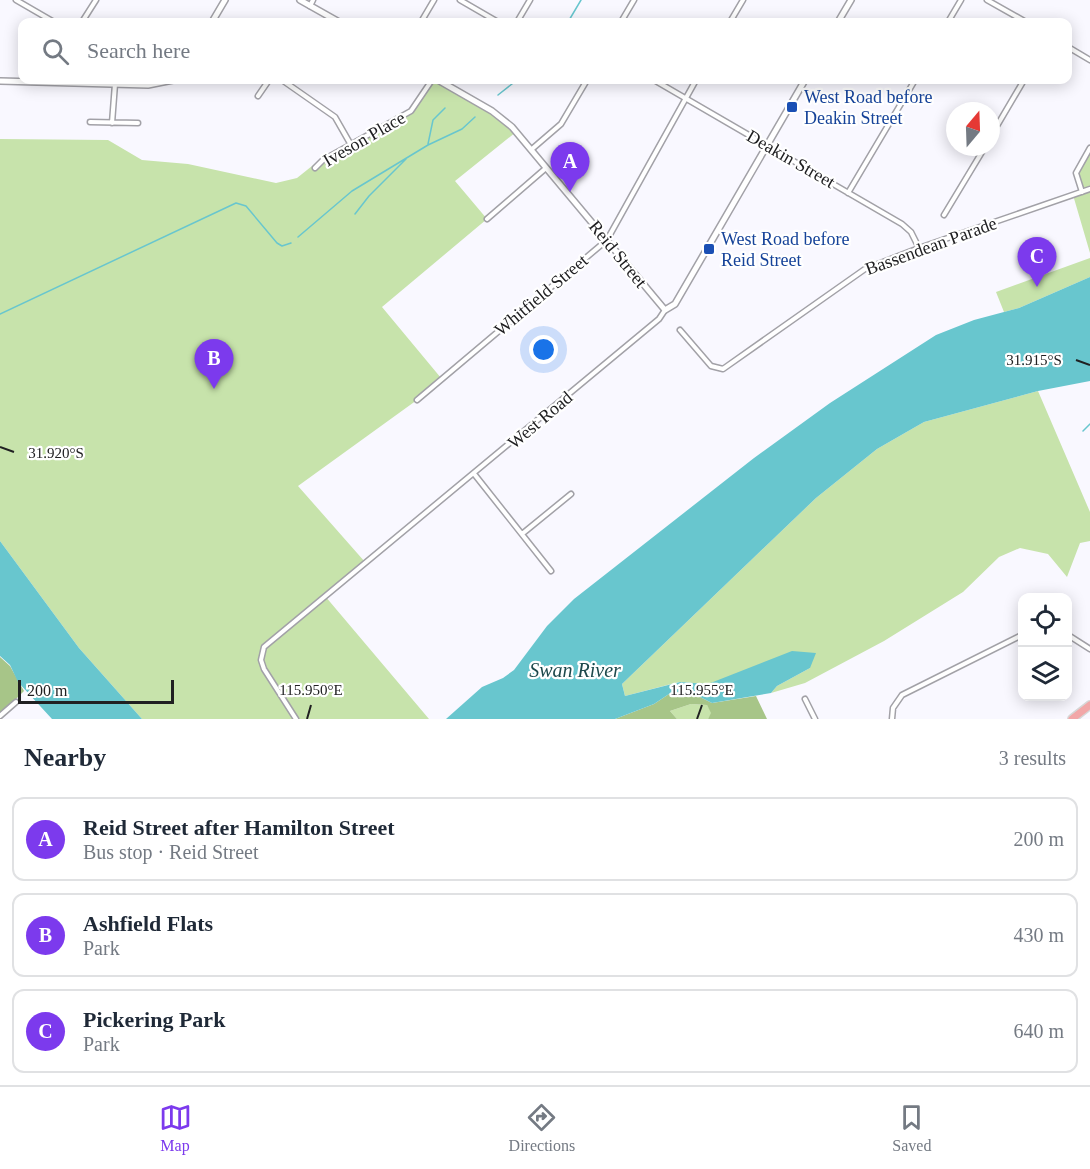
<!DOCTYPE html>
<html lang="en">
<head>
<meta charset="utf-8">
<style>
	:root { --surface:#fff; --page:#f6f6f7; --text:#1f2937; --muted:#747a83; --line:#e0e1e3; --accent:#7c3aed }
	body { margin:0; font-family:"Times New Roman",serif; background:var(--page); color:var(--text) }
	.controls { position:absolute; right:18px; bottom:18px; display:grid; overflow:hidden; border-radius:12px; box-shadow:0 3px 15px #0003 }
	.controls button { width:54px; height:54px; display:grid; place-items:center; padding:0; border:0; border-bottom:2px solid var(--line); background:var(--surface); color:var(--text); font:30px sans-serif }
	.compass { position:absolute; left:946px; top:102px; width:54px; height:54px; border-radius:50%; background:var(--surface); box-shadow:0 3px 15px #0003; rotate:19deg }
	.scale { position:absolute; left:18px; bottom:15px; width:156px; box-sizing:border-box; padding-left:6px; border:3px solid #202022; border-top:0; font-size:16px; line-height:21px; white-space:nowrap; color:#202022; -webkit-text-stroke:4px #fff; paint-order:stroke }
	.you { position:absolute; left:544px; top:350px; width:21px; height:21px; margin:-15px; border:4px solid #fff; border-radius:50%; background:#1a73e8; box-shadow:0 0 0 9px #1a73e833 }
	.badge { display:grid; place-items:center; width:39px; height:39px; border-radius:50%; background:var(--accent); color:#fff; font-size:20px; font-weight:700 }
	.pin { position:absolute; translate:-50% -50px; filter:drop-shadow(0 2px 3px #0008) }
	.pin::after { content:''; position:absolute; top:32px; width:21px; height:18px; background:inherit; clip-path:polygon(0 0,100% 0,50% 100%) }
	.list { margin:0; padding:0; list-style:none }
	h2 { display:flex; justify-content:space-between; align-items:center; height:78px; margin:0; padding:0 24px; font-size:26px }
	h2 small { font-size:20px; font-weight:400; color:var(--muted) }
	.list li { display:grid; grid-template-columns:39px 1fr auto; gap:18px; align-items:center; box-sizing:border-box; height:84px; margin:0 12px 12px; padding:0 12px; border:2px solid var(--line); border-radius:12px }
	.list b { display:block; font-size:22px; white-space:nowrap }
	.list p { margin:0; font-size:20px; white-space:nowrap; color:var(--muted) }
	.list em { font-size:20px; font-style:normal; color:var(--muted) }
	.icon { flex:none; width:33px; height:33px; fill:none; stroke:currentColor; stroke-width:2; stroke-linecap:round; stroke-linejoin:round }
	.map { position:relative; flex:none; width:1090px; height:719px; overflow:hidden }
	.search { position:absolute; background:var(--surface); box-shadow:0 3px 15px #0003; left:18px; right:18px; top:18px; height:66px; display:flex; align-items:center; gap:15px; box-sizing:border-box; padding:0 21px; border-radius:12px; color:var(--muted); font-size:22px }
	.sheet { height:366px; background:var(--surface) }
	nav { display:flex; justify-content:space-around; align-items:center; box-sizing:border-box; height:84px; border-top:2px solid var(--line); background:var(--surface); font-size:16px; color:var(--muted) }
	nav a { display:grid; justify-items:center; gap:3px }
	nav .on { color:var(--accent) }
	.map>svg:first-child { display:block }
	.green { fill:#c7e3ab }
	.forest { fill:#a7c588 }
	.water { fill:#68c6ce }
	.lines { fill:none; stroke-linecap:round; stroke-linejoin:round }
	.stream { stroke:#68c6ce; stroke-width:1.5 }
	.minor-casing { stroke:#a2a1a7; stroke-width:7 }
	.tertiary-casing { stroke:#a2a1a7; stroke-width:8 }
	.trunk-casing { stroke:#d7d7d7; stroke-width:10 }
	.minor { stroke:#fff; stroke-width:4 }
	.tertiary { stroke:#fff; stroke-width:5 }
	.trunk { stroke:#f2a7a8; stroke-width:7 }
	.ticks { fill:none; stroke:#202022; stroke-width:2 }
	.transit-dot { fill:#1a4fb4; stroke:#fff; stroke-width:2 }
	.labels { text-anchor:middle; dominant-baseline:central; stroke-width:4.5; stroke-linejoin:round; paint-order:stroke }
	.transit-label { font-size:18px; fill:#164399; stroke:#fff; text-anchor:start }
	.street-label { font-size:18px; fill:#202022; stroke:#fff }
	.water-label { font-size:20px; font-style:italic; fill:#1d494c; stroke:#fff }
	.ticks-label { font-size:15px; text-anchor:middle; fill:#202022; stroke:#fff; stroke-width:4.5; stroke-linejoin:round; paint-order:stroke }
</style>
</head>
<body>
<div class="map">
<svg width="1090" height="719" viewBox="0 0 1090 719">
	<rect width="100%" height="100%" fill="#f9f8ff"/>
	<path class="green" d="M430,80h7l55,31 24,21 -61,49 32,38 -105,88 59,71 -24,22 -119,86 67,76 -40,34 104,123h-287l-63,-71 -79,-107v-402l108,1 34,20 46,4 88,19 21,-5 25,-20 85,-45 8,-8z
		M1090,148v105l-17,-58 9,-3 -6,-19z
		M1090,258v19l-71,31 -15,4 -8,-20z
		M1038,391l52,121v29l-10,2 -13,34 -19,-23 -28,-6 -21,9 -36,35 -79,49 -79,42 -34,10 6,-7 33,-18 -82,10 -20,6 -29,-2 -54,14 -3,-12 194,-186 61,-49 47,-27z
		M691,704l16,1 5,8 -4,6h-31l-7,-8z"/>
	<path class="forest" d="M0,657l10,9 14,25 -24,24z
		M672,692l20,1 20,10 44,-7 11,23h-59l3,-6 -4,-8 -16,-1 -21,7 7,8h-62l39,-15z"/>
	<path class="water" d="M1090,277v104l-52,10 -114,31 -47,27 -61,49 -194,186 3,12 55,-14 28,2 84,-33 24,2 -6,15 -33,18 -6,7 -59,10 -20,-10 -20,-1 -18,12 -39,15h-169l36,-32 21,-9 11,-8 33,-44 27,-27 180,-141 76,-55 106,-68 38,-15 45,-12z
		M0,541l79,107 63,71h-90l-34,-37 -8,-17 -10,-9z"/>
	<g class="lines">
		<path class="stream" d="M568,22l13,-22
			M498,95l19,-15
			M428,144l5,-24 12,-12
			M355,214l14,-18 37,-37
			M298,237l54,-46 76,-46 34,-16 13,-12
			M0,314l236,-111 10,3 31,37 5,3 9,-3
			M1083,431l7,-7"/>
		<g class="minor-casing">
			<path id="minor" d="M16,0l38,22
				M460,0l38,22
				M987,0l39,22
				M310,6l3,-6
				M82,22l14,-22
				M421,22l13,-22
				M517,22l13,-22
				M621,22l13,-22
				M730,22l13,-22
				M948,22l13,-22
				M1068,47l22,13
				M282,80l53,37 16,28
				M654,80l248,144 9,8 8,16
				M258,96l11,-16
				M90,122l48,1
				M112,123l3,-39
				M991,136l33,-56
				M532,149l29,-25 26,-44
				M315,168l8,-8 88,-49 21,-31
				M1082,192l-6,-19 14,-25
				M848,193l67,-113
				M944,215l41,-68
				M487,219l59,-51
				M680,330l31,36 12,3 142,-100 54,-21 171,-59
				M417,400l190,-160 89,-160
				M475,475l76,96
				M522,534l49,-40
				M1068,635l22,14
				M805,699l10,20
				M0,716l16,-14
				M296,719l-32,-50 -3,-9 3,-13 395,-328 6,-9
				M892,719l1,-11 9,-13 120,-60"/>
		</g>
		<g class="tertiary-casing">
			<path id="tertiary" d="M300,0l39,22
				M212,22l13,-22
				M838,22l13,-22
				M438,80l54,31 20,16 153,183 10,-6 130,-224
				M0,81l148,4 25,-5"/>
		</g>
		<g class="trunk-casing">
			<path id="trunk" d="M1072,719l18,-14"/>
		</g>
		<use href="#minor" class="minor"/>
		<use href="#tertiary" class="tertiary"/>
		<use href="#trunk" class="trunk"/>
	</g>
	<path class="ticks" d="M1076,360l14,5M0,447l14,5M307,719l4,-14M697,719l5,-14"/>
	<g class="transit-dot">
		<rect x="786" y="101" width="12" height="12" rx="3"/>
		<rect x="703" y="243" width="12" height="12" rx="3"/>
	</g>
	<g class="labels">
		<g class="transit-label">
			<text x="804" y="97">West Road before<tspan x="804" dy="21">Deakin Street</tspan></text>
			<text x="721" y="239">West Road before<tspan x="721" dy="21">Reid Street</tspan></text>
		</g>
		<g class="street-label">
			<text transform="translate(364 139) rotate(-30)">Iveson Place</text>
			<text transform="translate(791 159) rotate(30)">Deakin Street</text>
			<text transform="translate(931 246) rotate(-20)">Bassendean Parade</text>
			<text transform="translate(618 254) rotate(51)">Reid Street</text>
			<text transform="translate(541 295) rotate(-40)">Whitfield Street</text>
			<text transform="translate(540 420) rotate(-40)">West Road</text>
		</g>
		<g class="water-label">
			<text x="575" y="670">Swan River</text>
		</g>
	</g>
	<g class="ticks-label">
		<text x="1034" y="365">31.915°S</text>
		<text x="56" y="458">31.920°S</text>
		<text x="311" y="695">115.950°E</text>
		<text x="702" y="695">115.955°E</text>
	</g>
</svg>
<div class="controls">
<button><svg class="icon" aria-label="locate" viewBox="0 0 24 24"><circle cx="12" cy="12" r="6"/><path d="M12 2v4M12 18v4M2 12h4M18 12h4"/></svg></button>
<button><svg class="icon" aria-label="layers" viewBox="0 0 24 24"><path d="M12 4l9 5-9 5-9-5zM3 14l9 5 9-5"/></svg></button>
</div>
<svg class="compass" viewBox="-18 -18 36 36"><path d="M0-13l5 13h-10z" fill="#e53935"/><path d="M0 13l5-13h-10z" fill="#747a83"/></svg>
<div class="scale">200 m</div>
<div class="you"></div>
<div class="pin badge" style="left:570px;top:192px">A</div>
<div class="pin badge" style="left:214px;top:389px">B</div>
<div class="pin badge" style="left:1037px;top:287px">C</div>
<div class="search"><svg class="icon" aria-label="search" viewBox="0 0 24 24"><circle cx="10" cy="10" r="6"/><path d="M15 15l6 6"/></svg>Search here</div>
</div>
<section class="sheet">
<h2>Nearby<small>3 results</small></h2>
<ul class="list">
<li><span class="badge">A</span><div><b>Reid Street after Hamilton Street</b><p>Bus stop · Reid Street</p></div><em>200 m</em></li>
<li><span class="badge">B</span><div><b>Ashfield Flats</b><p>Park</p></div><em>430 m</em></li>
<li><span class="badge">C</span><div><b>Pickering Park</b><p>Park</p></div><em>640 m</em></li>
</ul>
</section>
<nav>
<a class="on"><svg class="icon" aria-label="map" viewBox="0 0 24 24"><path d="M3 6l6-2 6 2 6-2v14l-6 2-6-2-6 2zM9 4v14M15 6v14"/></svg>Map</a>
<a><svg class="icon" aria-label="directions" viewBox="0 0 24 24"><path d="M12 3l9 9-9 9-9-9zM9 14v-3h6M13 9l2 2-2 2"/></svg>Directions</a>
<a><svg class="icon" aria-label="saved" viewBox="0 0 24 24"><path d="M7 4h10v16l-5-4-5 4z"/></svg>Saved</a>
</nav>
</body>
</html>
